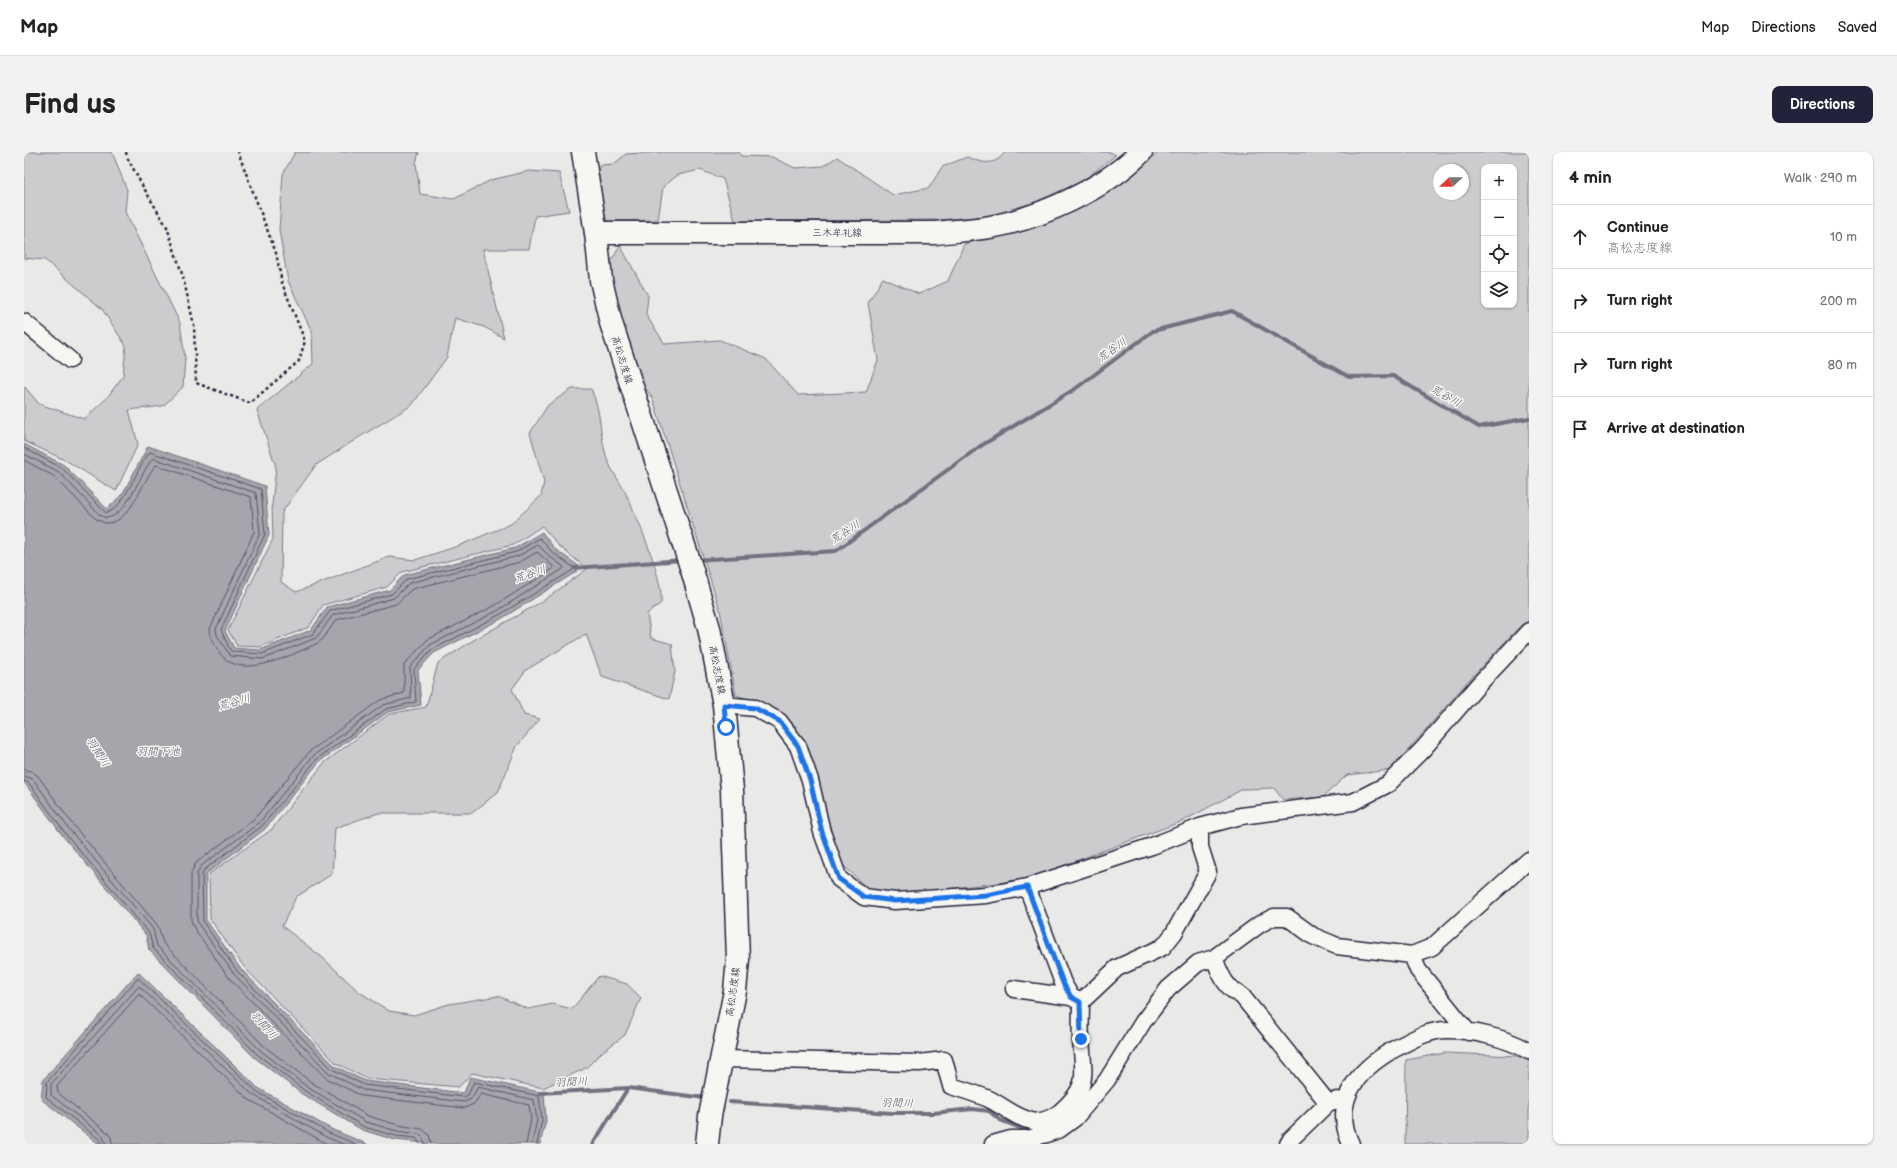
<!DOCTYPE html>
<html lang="en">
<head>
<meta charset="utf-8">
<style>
	:root { --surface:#fff; --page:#f2f2f2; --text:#222; --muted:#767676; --line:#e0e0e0; --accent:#22223b }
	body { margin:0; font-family:"Balsamiq Sans","Klee One",sans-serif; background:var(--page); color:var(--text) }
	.controls { position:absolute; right:12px; top:12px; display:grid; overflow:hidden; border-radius:8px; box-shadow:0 1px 3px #0004 }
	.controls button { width:36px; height:36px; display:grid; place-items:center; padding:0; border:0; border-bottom:1px solid var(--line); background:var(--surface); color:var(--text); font:20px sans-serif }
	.compass { position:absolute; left:1409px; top:12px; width:36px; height:36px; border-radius:50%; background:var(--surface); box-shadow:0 1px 3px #0004; rotate:248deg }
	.stop { position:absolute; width:12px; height:12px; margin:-9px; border:3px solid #1a73e8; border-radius:50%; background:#fff }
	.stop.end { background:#1a73e8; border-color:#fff; box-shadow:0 1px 4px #0008 }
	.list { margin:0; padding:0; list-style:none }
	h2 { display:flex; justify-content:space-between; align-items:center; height:52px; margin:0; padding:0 16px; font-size:17px }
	h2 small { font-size:13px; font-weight:400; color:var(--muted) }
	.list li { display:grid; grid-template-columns:26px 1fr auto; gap:12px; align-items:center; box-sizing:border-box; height:64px; padding:0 16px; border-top:1px solid var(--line) }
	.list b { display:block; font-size:15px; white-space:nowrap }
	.list p { margin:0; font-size:13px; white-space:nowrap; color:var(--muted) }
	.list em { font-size:13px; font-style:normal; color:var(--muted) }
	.icon { flex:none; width:22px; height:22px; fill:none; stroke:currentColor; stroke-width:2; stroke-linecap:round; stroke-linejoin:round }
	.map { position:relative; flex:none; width:1505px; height:992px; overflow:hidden; border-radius:8px }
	header { display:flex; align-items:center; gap:24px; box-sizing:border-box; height:56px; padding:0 20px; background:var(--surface); border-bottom:1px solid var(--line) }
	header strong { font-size:19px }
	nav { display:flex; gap:22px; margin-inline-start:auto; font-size:14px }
	.intro { display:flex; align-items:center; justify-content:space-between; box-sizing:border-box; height:96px; padding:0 24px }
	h1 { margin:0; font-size:28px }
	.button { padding:10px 18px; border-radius:8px; background:var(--accent); color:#fff; font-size:14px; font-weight:700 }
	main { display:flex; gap:24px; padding:0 24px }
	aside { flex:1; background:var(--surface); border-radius:8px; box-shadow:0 1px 3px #0004 }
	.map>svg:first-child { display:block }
	.green { fill:#ccccce; stroke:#777784; fill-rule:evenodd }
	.water { fill:#a5a5ac; stroke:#71717f }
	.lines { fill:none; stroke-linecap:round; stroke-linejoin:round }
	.shore { stroke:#565668; stroke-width:1 }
	.stream { stroke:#71717f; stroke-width:4 }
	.minor-casing { stroke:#22223b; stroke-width:19 }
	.secondary-casing { stroke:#22223b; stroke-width:25 }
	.primary-casing { stroke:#22223b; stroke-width:25 }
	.path { stroke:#22223b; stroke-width:2.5; stroke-dasharray:3 3; stroke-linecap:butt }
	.minor { stroke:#f6f6f2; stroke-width:16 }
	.secondary { stroke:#f6f6f2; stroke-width:22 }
	.primary { stroke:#f6f6f2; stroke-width:22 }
	.route { stroke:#1a73e8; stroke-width:5 }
	.labels { text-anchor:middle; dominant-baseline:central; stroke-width:3; stroke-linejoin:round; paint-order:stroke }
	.street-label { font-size:10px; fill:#22223b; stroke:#f6f6f2 }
	.water-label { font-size:11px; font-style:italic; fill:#565668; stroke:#f6f6f2 }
</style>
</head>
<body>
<header>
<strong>Map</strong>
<nav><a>Map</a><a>Directions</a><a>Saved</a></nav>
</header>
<div class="intro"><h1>Find us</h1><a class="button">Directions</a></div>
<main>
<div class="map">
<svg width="1505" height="992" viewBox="0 0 1505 992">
	<rect width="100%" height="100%" fill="#e9e9e7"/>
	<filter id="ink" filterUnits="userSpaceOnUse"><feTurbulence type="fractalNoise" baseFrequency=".025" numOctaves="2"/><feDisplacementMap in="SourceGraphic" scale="8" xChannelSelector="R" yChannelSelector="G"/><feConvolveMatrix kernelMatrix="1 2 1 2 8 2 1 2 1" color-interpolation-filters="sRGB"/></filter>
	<g filter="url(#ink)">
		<path class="green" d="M0,0h88l15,38 -2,22 55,111 5,35 -2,29 -20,19 -34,4 9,34 -22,47 -49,-30 -43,-20v-55l15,18 45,15 22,-20 17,-23 3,-30 -24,-37 -57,-49 -21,-2z
			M271,0h124l-3,11 4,31 34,5 37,-19 38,-9 30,2 10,38 -34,5 -6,33h-46l21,89 -20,-11 -29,-9 -8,39 -35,48 -54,33 -42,27 -34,47 -1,70 15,10 93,-35 26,3 43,-14 53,-22 30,-28 3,-14 -14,-49 18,-28 24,-16h19c11,24 8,43 15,66 3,12 12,24 18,35 12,24 40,89 37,113l-14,11 4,24 21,6 3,28 -6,27 -67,-22 -16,-43 -60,36 -14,19 12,26 16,4 -23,27 -19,46 -26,21h-94l-43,15 -3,46 -36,23 -14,29 41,32 35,33 31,20 25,4 35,-11 49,-8 30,13 25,-5 19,5 27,-33 28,8 14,14 -16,37 -23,17 -16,16 -43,20 -71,-15 -13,14 -92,-8 -31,-16 -92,-96 -34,-48 -1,-45 62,-44 53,-67 65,-49 37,-7 12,-44 34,-22 71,-40 44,-32 -29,-24 -16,-19 -29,19 -111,27 -15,15 -64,18 -14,22 -49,20 -23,-1 -9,-16 45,-91 -1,-35 4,-37 -19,-57 56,-46 -1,-32 -24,-51 -9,-51 4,-56z
			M639,0h76l2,4 31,1 23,11 28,-2 14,-9 56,38 36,-7 13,-21 25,-10c15,6 28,10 38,-5h105l6,3 -34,26 -47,21 -47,14 -51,4 -202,1 -12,-42 -23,-9 -22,5 -15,12 -5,33 -53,1 -10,-42 5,-14 14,-1 12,-10z
			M1135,0h370v469l-8,4 -55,58 -75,87 -44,5 -24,22 -40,3 -9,-12 -31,1 -60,32 -159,59 -125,14 -31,-5 -27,-26 -31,-103 -15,-35 -26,-19 -33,-11 -16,-85 -67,-211 -14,-21 -32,-108 13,-25 28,51 -2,19 19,29 55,-4 46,19 32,36 68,-3 12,-32 -10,-57 15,-25 36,16 29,-13 16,-37 71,-17 64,-29zM1460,15h30v138h-30zM1415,18h24v24h-24z
			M1421,901l72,3 12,5v83h-124l1,-84z"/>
		<path class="water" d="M0,292l40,21 43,44 16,-16 25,-47 117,40 4,49 -44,96 9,17 26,2 51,-20 16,-23 63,-17 14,-15 111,-27 27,-16 13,17 25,18 -4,5 -75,47 -67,34 -16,17 3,35 -33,7 -69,50 -54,67 -59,45v46l34,48 95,98 30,15 99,12 6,-16 74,16 2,28 -6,23h-106l-39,-4 -33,-10 -60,-36 -48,-37 -105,-107 -3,-15 -84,-100 -38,-53z
			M114,820l120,116 73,41 36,15h-268l-58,-45 2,-19z"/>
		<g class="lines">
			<path class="shore" d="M0,296l38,20 44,45c19,-4 32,-49 44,-61l111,37 4,45 -44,96 9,20 4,2 28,2 51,-20 17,-23 62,-17 15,-15 109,-27 24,-14 12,14 21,15v3l-74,45 -67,35 -18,19 2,33 -30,7 -69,50 -55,67 -58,44 -2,4 1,48 34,49 95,98 32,16 100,12 4,-2 6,-13 65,14 3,24 -5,24
				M0,302l35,18 41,43 6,3c21,-1 35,-47 47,-60l103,35 4,40 -44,96 1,6 13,21 33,3 53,-21 17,-23 61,-17 15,-15 109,-27 20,-11 11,11 15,11 -1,2 -66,42 -67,34 -20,22 1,31 -28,7 -69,50 -55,68 -58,43 -4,8v46l2,5 35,49 95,99 34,17 101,12 7,-3 7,-12 56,13 3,20 -5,24
				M0,308l31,17 41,42 9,4c26,2 37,-43 51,-58l95,32 3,35 -44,97c0,8 4,14 8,21 18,34 73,5 98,-6l7,-5 13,-19 60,-16 16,-15 108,-27 17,-10 16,14v3l-59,37 -67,34 -23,25v28l-24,7 -70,51 -55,67 -59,45 -5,10v47l3,8 35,50 97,100 36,18 102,12 10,-4 7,-10 48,11 2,14 -5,25
				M0,618l7,1 7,5 36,50 84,100 5,17 101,103 47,36 57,34 30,9 24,4 7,6 2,9
				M0,624l9,3 36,50 84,100 4,17 103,104 47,37 59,35 31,9 22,3 4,4 2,6
				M0,629l5,2 36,50 84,100 4,15 104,106 48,37 59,36 32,9 20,2 4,6
				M77,992l-2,-5 -53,-42 1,-15 91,-104 118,113 73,42 27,11
				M82,992l-4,-9 -51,-40v-11l88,-98 113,108 74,43 17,7
				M88,992l-1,-7 -4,-5 -49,-39 -1,-7 82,-92 109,105 79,45"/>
			<path class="stream" d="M671,408l141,-9 143,-104 96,-58 78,-58 79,-20 117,66 44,-1 86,51 50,-9
				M551,416l107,-8
				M516,941l88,-5 77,10
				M706,950l162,11h41l39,-4 17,2 11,9 20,8 15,2
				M569,992l35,-56"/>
			<g class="minor-casing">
				<path id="minor" d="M0,170l46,38
					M700,553l31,3 24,13 19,25 12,34 12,52 17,47 25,18 31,4 91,-6 41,-8 125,-41 48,-19 41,-11 112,-14 35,-18 35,-35 56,-65 50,-53
					M1003,735l36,96 8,14 10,5
					M1388,803l6,15 50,62
					M1190,806c7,17 11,30 28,38l86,107
					M990,837l57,8
					M698,907l197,4 25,-3 7,26c13,4 26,8 38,13 14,7 27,19 43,22 11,2 20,-3 28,-9 31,-27 23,-37 21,-74 -1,-12 0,-24 0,-36l36,-34 46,-21 11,-14 34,-61 -8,-25v-20
					M969,992l18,-5h16l20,-5 13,-5 15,-11 32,-38 36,-58 25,-33 30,-26 16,-5 46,-34 14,-7h13l26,19 24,10 75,9 20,-8 97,-87
					M1264,992l3,-5 37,-36 9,-3
					M1327,992c-22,-47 12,-80 53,-100 13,-7 27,-14 43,-14 26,0 59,8 82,21"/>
			</g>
			<g class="secondary-casing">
				<path id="secondary" d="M572,81l5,47 10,43 81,247 17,58 15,77 8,85 6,169 -3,32 -25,125 -3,28"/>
			</g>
			<g class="primary-casing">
				<path id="primary" d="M559,0l13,81h339c18,-2 37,-3 55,-6 51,-9 114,-38 151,-75"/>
			</g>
			<path class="path" d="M102,0l1,5 15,28 25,42 16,50 11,48 2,58 54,20 49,-42 6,-20 -23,-58 -6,-30 -38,-101"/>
			<use href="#minor" class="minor"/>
			<use href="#secondary" class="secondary"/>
			<use href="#primary" class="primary"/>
		</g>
	</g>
	<g class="lines" filter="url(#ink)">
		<path class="route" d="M702,575l-2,-22 31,3 24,13 19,25 12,34 12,52 17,47 25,18 31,4 91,-6 41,-8 36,96 8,14 9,5 1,37"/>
	</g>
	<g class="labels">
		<g class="street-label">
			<text x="813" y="81">三木牟礼線</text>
			<text transform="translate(598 208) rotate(73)">高松志度線</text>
			<text transform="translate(693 518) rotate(79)">高松志度線</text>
			<text transform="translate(709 840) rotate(-82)">高松志度線</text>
		</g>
		<g class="water-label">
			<text transform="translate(1088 198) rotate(-36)">荒谷川</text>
			<text transform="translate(1422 244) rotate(30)">荒谷川</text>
			<text transform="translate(821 380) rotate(-33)">荒谷川</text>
			<text transform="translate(506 422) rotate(-18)">荒谷川</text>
			<text transform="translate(210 550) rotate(-16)">荒谷川</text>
			<text x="134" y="599">羽間下池</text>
			<text transform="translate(74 600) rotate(57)">羽間川</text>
			<text transform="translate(240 873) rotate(48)">羽間川</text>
			<text transform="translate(547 930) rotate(-3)">羽間川</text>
			<text transform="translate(873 951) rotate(2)">羽間川</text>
		</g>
	</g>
</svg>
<div class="controls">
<button>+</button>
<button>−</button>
<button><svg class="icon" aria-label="locate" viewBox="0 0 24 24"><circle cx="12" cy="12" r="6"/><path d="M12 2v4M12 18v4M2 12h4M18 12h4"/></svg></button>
<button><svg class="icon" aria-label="layers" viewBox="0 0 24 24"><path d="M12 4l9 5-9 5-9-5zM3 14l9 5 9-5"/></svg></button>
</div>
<svg class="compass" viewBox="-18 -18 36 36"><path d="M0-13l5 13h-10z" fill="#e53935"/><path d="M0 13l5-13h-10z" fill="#767676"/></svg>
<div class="stop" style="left:702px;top:575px"></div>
<div class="stop end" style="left:1057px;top:887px"></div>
</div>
<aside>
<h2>4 min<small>Walk · 290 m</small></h2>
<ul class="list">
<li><svg class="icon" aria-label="ahead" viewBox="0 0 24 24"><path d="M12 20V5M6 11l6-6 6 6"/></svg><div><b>Continue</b><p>高松志度線</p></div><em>10 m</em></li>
<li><svg class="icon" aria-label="right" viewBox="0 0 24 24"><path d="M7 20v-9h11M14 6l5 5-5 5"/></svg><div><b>Turn right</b></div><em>200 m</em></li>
<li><svg class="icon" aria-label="right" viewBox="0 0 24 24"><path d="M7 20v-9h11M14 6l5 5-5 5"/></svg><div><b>Turn right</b></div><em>80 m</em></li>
<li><svg class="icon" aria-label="arrive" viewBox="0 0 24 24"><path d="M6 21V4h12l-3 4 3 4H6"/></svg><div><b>Arrive at destination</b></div></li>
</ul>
</aside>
</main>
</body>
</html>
